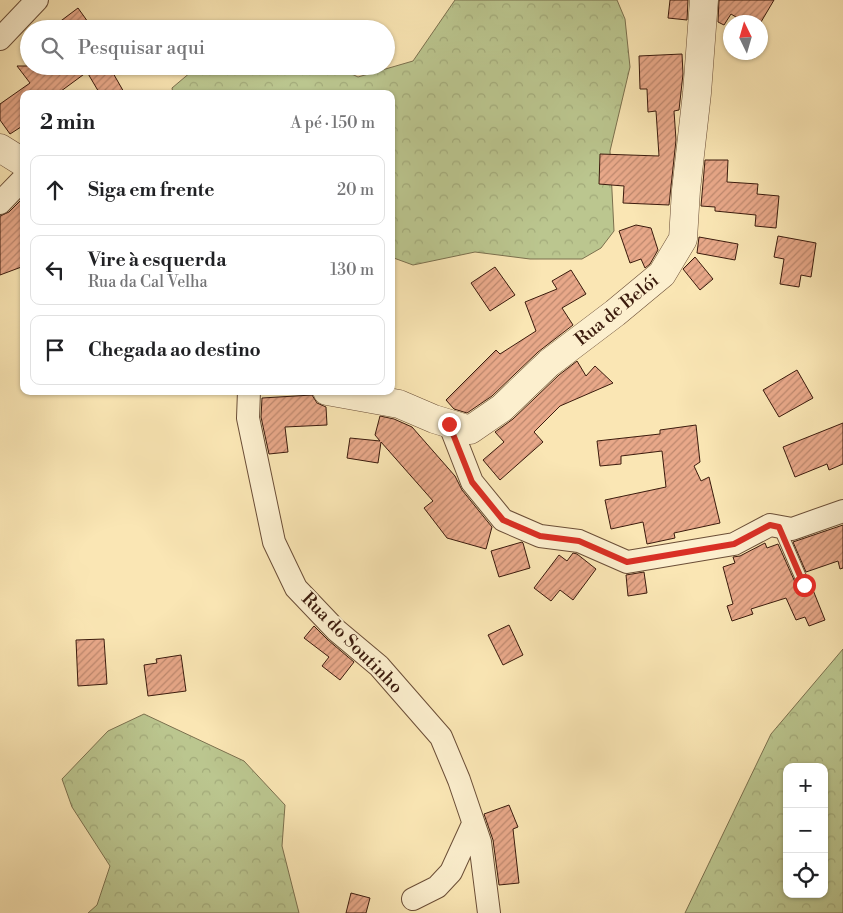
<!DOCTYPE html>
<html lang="pt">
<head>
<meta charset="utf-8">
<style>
	:root { --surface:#fff; --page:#f2f2f2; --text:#202124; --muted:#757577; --line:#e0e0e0 }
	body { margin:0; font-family:"Libre Bodoni",serif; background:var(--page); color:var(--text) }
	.controls { position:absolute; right:15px; bottom:15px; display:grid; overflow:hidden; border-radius:10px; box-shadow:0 1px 4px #0004 }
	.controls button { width:45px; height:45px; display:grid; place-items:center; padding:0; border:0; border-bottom:1px solid var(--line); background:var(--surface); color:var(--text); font:25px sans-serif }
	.compass { position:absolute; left:723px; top:15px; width:45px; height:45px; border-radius:50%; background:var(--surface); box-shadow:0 1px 4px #0004; rotate:355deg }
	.stop { position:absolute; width:15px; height:15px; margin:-11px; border:4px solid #d93025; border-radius:50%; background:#fff }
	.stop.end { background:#d93025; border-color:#fff; box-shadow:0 1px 5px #0008 }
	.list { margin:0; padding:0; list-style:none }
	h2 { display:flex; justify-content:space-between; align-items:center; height:65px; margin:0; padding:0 20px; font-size:21px }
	h2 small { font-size:16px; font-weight:400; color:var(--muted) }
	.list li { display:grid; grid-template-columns:32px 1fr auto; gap:15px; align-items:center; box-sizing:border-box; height:70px; margin:0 10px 10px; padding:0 10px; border:1px solid var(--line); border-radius:10px }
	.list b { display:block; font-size:19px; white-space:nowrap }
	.list p { margin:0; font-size:16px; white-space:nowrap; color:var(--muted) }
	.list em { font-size:16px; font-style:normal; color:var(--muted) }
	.icon { flex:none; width:28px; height:28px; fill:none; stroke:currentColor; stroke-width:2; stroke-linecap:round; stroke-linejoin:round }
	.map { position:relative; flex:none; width:843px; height:913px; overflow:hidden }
	.search { position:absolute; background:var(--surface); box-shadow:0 1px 4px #0004; left:20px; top:20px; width:375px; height:55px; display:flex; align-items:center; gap:12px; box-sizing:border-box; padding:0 18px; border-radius:28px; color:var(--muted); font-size:19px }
	.panel { position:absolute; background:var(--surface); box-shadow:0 1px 4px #0004; left:20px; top:90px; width:375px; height:305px; border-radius:10px }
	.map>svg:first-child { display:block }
	.forest { fill:url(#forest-crowns); stroke:#7b704e; fill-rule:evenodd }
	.building { fill:url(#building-hatch); stroke:#3b1b0d }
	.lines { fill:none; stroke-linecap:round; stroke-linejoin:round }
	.service-casing { stroke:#6b4e37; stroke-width:13 }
	.minor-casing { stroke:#6b4e37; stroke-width:24 }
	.tertiary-casing { stroke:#6b4e37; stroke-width:29 }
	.service { stroke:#fcefce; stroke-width:11 }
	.minor { stroke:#fcefce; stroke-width:22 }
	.tertiary { stroke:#fcefce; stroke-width:28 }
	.route { stroke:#d93025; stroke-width:6 }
	.labels { text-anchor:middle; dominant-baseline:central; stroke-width:4; stroke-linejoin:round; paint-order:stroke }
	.street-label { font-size:18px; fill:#3b1b0d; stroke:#fcefce }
</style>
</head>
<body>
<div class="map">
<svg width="843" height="913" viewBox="0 0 843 913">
	<defs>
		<pattern id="forest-crowns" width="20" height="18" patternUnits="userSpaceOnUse" patternTransform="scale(1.25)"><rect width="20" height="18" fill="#bbc68f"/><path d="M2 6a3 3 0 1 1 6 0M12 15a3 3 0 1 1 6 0" fill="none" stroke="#a2aa7a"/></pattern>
		<pattern id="building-hatch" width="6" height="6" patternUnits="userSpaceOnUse" patternTransform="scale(1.25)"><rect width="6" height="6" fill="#e8a889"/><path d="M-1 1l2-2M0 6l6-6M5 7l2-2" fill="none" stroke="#bd886e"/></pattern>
	</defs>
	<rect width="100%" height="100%" fill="#fae6b4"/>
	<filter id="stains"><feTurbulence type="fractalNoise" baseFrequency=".004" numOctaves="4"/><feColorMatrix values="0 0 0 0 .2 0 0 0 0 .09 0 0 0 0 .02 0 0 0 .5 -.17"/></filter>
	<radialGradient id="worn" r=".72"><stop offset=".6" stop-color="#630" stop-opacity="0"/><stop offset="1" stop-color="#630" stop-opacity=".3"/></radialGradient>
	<path class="forest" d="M455,0h162l8,19 5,48 -20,84 4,80 -13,17 -19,11h-52l-55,-7 -62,13 -22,-8v-163h-218l-1,-6 26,-22h137l23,11 55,-16z
		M843,649v264h-158l86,-179zM787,767h37v127h-37z
		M144,714l100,47 41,44 -3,41 17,67h-211l9,-8 13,-39 -38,-59 -10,-28 46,-48z"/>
	<path class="building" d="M670,0h18l-1,20 -19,-2z
		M719,0h55l-13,22h-17l-13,-8 -7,11 -6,-3z
		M78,8l15,21h-43z
		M682,54l1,20 -4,36 -5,1 2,29 -7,65 -46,-2 1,-17 -25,-2 1,-30 59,2 -3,-45 -8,1 -1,-23h-7l-1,-33z
		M17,66h92l16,28h-25l-13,-22 -30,22h-33v31l-14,9 -10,-14v-16l30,-21z
		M705,160h23l-1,22 31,2 -1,10 22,2 -3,32 -21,-2 1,-11 -41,-4v-4l-14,-1z
		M24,200v66l-24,9v-59l9,-4 11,-11z
		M636,225l15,3 7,22 -8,14 -5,4 -4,-9 -11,4 -11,-32z
		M778,236l38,7 -5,34 -10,-2 -2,12 -19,-3 4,-25 -10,-2z
		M699,237l39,7 -3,16 -38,-7z
		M695,257l18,22 -13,11 -17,-21z
		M495,267l20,28 -25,16 -19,-28z
		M571,270l15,24 -24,14 11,17 -35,27 -46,44 -25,17 -13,-4 -8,-9 50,-50 4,4 36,-23 -11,-29 32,-13 -5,-8z
		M577,361l9,15 9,-10 18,17 -53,23 -26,26 9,10 -43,38 -17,-20 21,-18 -9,-10 18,-13 46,-44z
		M797,370l16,28 -34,19 -16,-27z
		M312,395l5,8 9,4 1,18 -42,2 3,25 -19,2 -8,-37 1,-19z
		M380,416l14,3 18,8 43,49 7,14 30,37 -6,22 -39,-11 -23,-30 9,-7 -52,-59 -3,21 -31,-5 3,-20 30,3 -5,-6z
		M843,423v41l-14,6 -2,-6 -32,13 -12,-30z
		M696,425l4,37 -6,4 7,15 8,-4 11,46 -46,10 1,5 -28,6 -4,-22 -32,7 -6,-29 61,-13 -4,-36 -41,5v8l-21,2 -3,-25 63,-7v-4z
		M843,525v43l-3,1 -2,-8 -32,11 -13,-30z
		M522,542l1,1 7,25 -31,9 -8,-26z
		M765,543l2,5 11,-4 21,47 8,1 4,-7 14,35 -16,6 -4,-9 -9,3 -10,-22 -35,11 2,5 -21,7 -5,-15 6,-2 -10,-37 12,-4 -2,-6 7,-1z
		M573,553l4,1 19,15 -23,31 -13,-10 -9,11 -17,-13 25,-33 8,6z
		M644,572l3,21 -19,3 -2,-21z
		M509,625l14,30 -20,10 -15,-30z
		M314,626l14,14 26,22 -14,18 -18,-14 7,-9 -25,-19z
		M104,639l3,45 -29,2 -2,-46z
		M181,655l5,36 -38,5 -4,-31 13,-2 -1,-4z
		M509,805l9,22 -5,2 6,54 -20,2 -6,-45 -9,-26z
		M351,893l19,5 -4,15h-20z"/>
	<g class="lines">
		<g class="service-casing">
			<path id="service" d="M779,527l25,58"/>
		</g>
		<g class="minor-casing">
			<path id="minor" d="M0,39l37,-39
				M0,203l24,-25
				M249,391l-1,27 26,124 22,46 40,42 43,36 62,71 18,43 21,62 9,71
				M449,423l23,59 31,38 37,16 39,5 48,21 107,-18 36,-19 22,4 51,-18
				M413,899l24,-12 14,-15 22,-48"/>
		</g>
		<g class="tertiary-casing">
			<path id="tertiary" d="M0,148l24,15
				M327,391l72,13 35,15 36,11 32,-22 47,-45 66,-50 47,-39 21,-35 3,-49 11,-97 7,-93"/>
		</g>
		<use href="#service" class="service"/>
		<use href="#minor" class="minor"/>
		<use href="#tertiary" class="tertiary"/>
	</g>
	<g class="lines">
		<path class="route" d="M449,424l23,58 31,38 37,16 39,5 48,21 107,-18 36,-19 9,2 25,58"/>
	</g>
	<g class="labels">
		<g class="street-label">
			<text transform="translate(617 310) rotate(-39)">Rua de Belói</text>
			<text transform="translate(352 643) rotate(45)">Rua do Soutinho</text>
		</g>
	</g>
	<rect width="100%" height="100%" filter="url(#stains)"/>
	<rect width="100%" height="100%" fill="url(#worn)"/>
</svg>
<div class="controls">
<button>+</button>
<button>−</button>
<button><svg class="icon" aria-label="locate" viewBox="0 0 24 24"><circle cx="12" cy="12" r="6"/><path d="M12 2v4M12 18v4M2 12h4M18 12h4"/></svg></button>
</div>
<svg class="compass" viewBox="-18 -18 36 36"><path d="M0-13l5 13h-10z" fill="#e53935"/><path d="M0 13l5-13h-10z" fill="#757577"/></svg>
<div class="stop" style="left:804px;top:585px"></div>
<div class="stop end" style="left:449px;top:424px"></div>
<div class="search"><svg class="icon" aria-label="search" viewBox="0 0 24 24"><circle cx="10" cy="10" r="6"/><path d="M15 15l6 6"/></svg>Pesquisar aqui</div>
<section class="panel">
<h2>2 min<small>A pé · 150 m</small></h2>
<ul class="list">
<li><svg class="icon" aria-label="ahead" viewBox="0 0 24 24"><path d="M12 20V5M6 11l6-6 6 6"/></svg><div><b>Siga em frente</b></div><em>20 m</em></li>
<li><svg class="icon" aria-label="left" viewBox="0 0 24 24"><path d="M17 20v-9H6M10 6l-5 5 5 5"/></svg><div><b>Vire à esquerda</b><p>Rua da Cal Velha</p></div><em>130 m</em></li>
<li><svg class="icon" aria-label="arrive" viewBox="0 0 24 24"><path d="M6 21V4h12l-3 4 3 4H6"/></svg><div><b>Chegada ao destino</b></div></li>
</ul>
</section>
</div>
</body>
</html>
